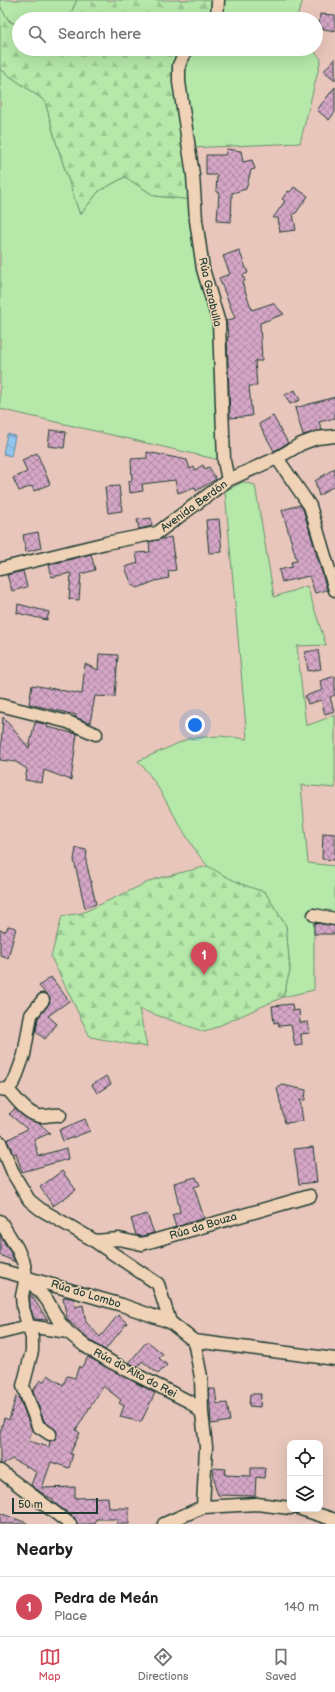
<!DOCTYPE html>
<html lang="en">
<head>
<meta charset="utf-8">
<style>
	:root { --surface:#fff; --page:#f6f6f6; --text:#222; --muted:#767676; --line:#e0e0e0; --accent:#d1495b }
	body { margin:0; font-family:"Balsamiq Sans",sans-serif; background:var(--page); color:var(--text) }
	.controls { position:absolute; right:12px; bottom:12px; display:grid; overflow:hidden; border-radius:8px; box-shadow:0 4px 16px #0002 }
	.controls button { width:36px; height:36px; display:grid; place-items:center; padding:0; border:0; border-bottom:1px solid var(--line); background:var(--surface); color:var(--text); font:20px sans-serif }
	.scale { position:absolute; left:12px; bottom:10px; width:86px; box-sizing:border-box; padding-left:4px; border:2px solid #1f3d34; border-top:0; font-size:11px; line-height:14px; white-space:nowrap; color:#1f3d34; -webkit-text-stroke:3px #f0d3b6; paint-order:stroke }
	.you { position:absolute; left:195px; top:725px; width:14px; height:14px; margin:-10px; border:3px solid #fff; border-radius:50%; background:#1a73e8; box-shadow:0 0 0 6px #1a73e833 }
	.badge { display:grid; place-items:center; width:26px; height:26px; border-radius:50%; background:var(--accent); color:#fff; font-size:13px; font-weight:700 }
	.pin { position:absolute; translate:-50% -33px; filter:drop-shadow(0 1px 2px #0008) }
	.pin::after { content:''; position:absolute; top:21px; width:14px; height:12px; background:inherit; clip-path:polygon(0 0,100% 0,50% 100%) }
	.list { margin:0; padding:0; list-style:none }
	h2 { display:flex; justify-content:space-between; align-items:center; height:52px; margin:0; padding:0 16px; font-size:17px }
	h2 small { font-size:13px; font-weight:400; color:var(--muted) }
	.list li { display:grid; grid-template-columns:26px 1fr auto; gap:12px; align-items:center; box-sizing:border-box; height:60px; padding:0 16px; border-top:1px solid var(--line) }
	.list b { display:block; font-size:15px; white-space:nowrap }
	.list p { margin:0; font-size:13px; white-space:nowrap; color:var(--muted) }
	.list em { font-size:13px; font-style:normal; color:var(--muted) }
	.icon { flex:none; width:22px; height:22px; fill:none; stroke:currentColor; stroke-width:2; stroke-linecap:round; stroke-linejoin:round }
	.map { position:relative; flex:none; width:335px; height:1524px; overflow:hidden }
	.search { position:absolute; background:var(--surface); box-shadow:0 4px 16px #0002; left:12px; right:12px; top:12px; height:44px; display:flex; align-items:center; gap:10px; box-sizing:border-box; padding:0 14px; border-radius:22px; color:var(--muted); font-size:15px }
	.sheet { height:112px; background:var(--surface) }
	nav { display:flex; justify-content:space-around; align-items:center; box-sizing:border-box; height:56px; border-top:1px solid var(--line); background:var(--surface); font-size:11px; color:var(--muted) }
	nav a { display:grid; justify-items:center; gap:2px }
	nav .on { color:var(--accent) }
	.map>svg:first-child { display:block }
	.green { fill:#b5e8a9; stroke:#6a926e }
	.forest { fill:url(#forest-firs); stroke:#6a926e }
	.water { fill:url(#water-waves); stroke:#638ea4 }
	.building { fill:url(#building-cross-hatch); stroke:#1f3d34 }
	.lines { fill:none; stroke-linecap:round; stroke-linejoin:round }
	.minor-casing { stroke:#1f3d34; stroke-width:15 }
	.minor { stroke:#f0d3b6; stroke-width:12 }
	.labels { text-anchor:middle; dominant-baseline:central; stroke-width:3; stroke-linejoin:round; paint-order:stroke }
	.street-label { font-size:11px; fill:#1f3d34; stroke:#f0d3b6 }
</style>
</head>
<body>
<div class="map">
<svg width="335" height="1524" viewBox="0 0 335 1524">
	<defs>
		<pattern id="forest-firs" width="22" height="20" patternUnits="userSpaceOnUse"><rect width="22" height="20" fill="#b5e8a9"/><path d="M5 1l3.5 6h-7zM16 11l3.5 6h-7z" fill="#9bc892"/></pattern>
		<pattern id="water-waves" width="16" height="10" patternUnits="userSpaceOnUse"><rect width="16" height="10" fill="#91c4ee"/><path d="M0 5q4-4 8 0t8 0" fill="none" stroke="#76a0c2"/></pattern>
		<pattern id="building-cross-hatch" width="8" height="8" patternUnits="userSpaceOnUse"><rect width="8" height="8" fill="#d5a6c6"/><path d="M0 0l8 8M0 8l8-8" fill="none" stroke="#ac88a2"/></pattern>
	</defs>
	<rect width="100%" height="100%" fill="#e8c6bb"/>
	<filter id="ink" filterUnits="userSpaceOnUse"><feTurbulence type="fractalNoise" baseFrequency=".025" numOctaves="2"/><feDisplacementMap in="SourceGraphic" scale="8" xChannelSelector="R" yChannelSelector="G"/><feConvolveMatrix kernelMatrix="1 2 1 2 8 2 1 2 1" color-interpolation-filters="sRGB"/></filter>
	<g filter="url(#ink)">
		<path class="green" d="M0,0h77l-9,19h-49v7c-11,-5 -19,-13 -19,-26z
			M218,0h85l-7,19h-79z
			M189,49h123l9,10 -21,84 -111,5 -10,-66z
			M0,69l45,32 11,41 24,73 19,-24 26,-14 30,19 40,4 24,123 5,138 -224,-52z
			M243,482l12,3 19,112 33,-11 19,59 -29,1 9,80 29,-11v73l-34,-3 7,78 27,3v51l-21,-1v74l-31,7 7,-27 -4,-44 -21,-34c-13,-4 -28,-7 -41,-13 -33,-17 -57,-89 -86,-118l52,-23 30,-2 27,3 -22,-248z"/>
		<path class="forest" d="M77,0h141l-1,19h-149z
			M0,6l9,15 10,5v23h170l-10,16 16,135 -40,-4 -30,-19 -26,14 -19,24 -24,-73 -11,-41 -45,-32z
			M208,866c19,12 36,20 57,26l21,34 4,44 -7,27 -78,35 -66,-23 8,38 -57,-10 -39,-80 11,-41 20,-3 73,-34z"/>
		<path class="water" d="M7,434l8,2 -4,20 -8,-2z"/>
		<path class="building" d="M320,14l15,1v16l-16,-3z
			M335,58v22l-11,-9z
			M335,87v25l-6,8 -12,-10z
			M227,149l14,2 2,11 9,-2 3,9 -4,1 -5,19 -14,4 -1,29 -14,-1 2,-29h-3l1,-17h-11v-20h19z
			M294,187l14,9 -12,17 -3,1 3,16 -16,2 -2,-14h-5l12,-17 -3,-2 6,-8 2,1z
			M239,250l9,23 -5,2 2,6 -3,1 10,28 21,-7 11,11 -24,9 2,38h-7l2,25h-8l3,30 -22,2 -3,-81h2l-3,-16 9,-3 -16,-40 11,-4 -7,-18z
			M295,390l5,10 -10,4 -5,-9z
			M335,397v21l-16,4 3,8 -19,5 -8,-27z
			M273,416l15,27 -14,8 -15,-27z
			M50,430l16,2 -2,16 -16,-2z
			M147,452l40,8 3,9 4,-2 1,3 8,-5 2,4 4,-2 7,12 -20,12 -1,-4 -17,6 -3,-13 -33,4 1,7 -13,2 -1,-12h3l-1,-22 16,-1z
			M37,453l13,31 -16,7 -2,-5 -13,5 -6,-13 14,-6 -5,-12z
			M335,468v17l-16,11 -4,-15z
			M119,486l3,25 -14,2 -3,-26z
			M300,505l3,4 24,81 -12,3 -6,-17 -27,6 -3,-12 13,-3 -1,-5 6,-1 -15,-51z
			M151,518l1,8 -13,3 -2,-9z
			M219,519l3,33 -13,1 -3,-33z
			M38,532l3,16 -15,4 -3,-17z
			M171,537l5,33 -8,1 1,7 -14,3 -17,7 -6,-3 -7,-18 13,-4 -2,-10 14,-1 -1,-10z
			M91,554l4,16 -14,4 -2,26 -10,-1 2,-26 -19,4 -3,-12z
			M23,571l4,16 -15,4 -5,-16z
			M18,604l31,8 -2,8 -30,-7z
			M318,650l3,19 -13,2 -3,-19z
			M99,654l19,1 -3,42 -20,-1 -5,27 -15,-6 1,-2 -47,-11 3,-19 50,9 3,-30 13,6z
			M335,676v19l-5,2 4,14 -9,3 -4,-14 -13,4 -3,-8 18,-6 -3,-9z
			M3,717l26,31 6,-26 13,3 -1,2 30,7 -6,46 -27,-10 -2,13 -17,-3 2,-11 -11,-7 -16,-2z
			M323,833l12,1v26l-13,-1z
			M76,848l11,2 -1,11 10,43 -11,4 -11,-48z
			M314,923l21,3v8h-21z
			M8,926l8,2 -8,30 -8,-3v-25l6,1z
			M51,977l18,24 -21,15 9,8 -12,15 -9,-7 2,-14 11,-14 1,-6 -11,-12z
			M292,1004l1,7 6,-1 1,13 8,-1 2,11 -9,1 1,11 -7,1 -4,-21 -12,1 -1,-4 -4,1 -2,-17z
			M106,1076l5,8 -14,9 -5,-8z
			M282,1085l24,5 -1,10h-5l3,21 -18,2 -8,-35z
			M15,1109l9,8 15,6 11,10 -16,7 5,16 27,-8 2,11 -46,13 -6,-19 -3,1 -6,-14 20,-11 -18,-15z
			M85,1119l5,12 -27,10 -4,-11z
			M313,1147l4,35 -18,2 -5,-35z
			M62,1171l14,19 -23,16 -13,-19z
			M196,1177l4,8 -6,2 10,31 -28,9 -4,-12 8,-3 -6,-29z
			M147,1214l7,19 -12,3 -6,-1 -5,-16z
			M0,1235l10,17 5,10 -15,-7z
			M30,1294l18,26 -14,-1 -4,-12z
			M66,1297l8,2 1,8 8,-2 3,17 14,15 18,-22 9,8 -22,27 -16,-10 -22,-21 -4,-21z
			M147,1341l16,13 -4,4 8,7 -9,9 -16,-13 -4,6 -9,-4z
			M88,1357l67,36 -14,29 -21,-5 4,-11 -5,-3 2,-3 -18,-14 -27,44 4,3 -10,21h3l-4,14 -18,-6 -9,26 33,-1v11l33,-1 1,11h20v16h-12v-5h-21l-1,5h-18l-2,-6 -22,-16v-3l-7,-3 -15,-11 5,-13 -24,-13 -9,5h-3v-31l4,-15 5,2 7,-23 3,1 13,32 -3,11 20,6 1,-6 6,-3 1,-7 -13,-10 -11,-30 7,-11 3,2 5,-7 15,10 4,-9 8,2 4,-12 2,2z
			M209,1389h6l2,15 10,-1 3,18 -19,3z
			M250,1394h11l-1,13 -11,-1z
			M213,1468l13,1 -1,6 26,1v-8h14l-1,10 -8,-1 -1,19 -37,-1 -3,-8z
			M0,1513l27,10v1h-27z"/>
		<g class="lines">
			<g class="minor-casing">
				<path id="minor" d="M217,19l1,-19
					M189,49l-3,2 -7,14v17l14,93 3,45 7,49 16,54 5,138 4,19
					M277,458l33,48 25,84
					M0,569l106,-26 51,-10 71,-53 49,-22 24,-14 16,-6 18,-2
					M0,705l68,17 28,12
					M314,915l21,4
					M0,1089l8,1 7,-10 9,-25 7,-40 12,-15
					M8,1090c9,9 21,28 36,26 6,0 10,-2 16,-1
					M0,1142l14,33 15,25 11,9 50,29 68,46 12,38 24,19 7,36 1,36 4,34 -3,60
					M0,1221l17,27 7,16 2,13 -4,19 1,12 9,30v13l-9,35 15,40 12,8
					M95,1241l24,-2 23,5 168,-48
					M0,1270l122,35 48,17
					M26,1277l21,23 13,23 8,9
					M0,1333l28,-7 40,6 17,14 26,16 79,40 12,11
					M194,1341l141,18
					M0,1471l70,53
					M301,1509l34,11
					M164,1524l39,-17 54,-3 33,4"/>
			</g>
			<use href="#minor" class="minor"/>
		</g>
	</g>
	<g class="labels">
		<g class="street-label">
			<text transform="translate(210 292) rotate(77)">Rúa Garabulla</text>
			<text transform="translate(194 506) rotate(-36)">Avenida Berdón</text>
			<text transform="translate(203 1226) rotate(-17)">Rúa da Bouza</text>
			<text transform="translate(86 1294) rotate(17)">Rúa do Lombo</text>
			<text transform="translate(135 1373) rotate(28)">Rúa do Alto do Rei</text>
		</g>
	</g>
</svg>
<div class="controls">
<button><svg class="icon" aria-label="locate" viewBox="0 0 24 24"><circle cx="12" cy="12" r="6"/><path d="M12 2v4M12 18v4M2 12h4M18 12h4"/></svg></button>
<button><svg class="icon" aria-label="layers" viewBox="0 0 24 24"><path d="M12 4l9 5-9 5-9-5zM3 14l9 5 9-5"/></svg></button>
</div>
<div class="scale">50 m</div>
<div class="you"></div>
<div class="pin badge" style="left:204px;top:975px">1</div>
<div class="search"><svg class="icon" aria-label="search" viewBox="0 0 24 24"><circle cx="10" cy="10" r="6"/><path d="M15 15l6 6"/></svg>Search here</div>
</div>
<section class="sheet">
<h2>Nearby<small></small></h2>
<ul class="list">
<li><span class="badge">1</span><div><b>Pedra de Meán</b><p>Place</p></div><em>140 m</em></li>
</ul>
</section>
<nav>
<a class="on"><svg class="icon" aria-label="map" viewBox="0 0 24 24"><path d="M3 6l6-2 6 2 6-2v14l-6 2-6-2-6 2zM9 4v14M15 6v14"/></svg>Map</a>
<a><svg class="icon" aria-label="directions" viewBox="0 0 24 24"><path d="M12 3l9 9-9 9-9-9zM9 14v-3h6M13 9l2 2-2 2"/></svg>Directions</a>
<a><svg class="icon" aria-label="saved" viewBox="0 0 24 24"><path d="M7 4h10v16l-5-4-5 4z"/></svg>Saved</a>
</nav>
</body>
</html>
